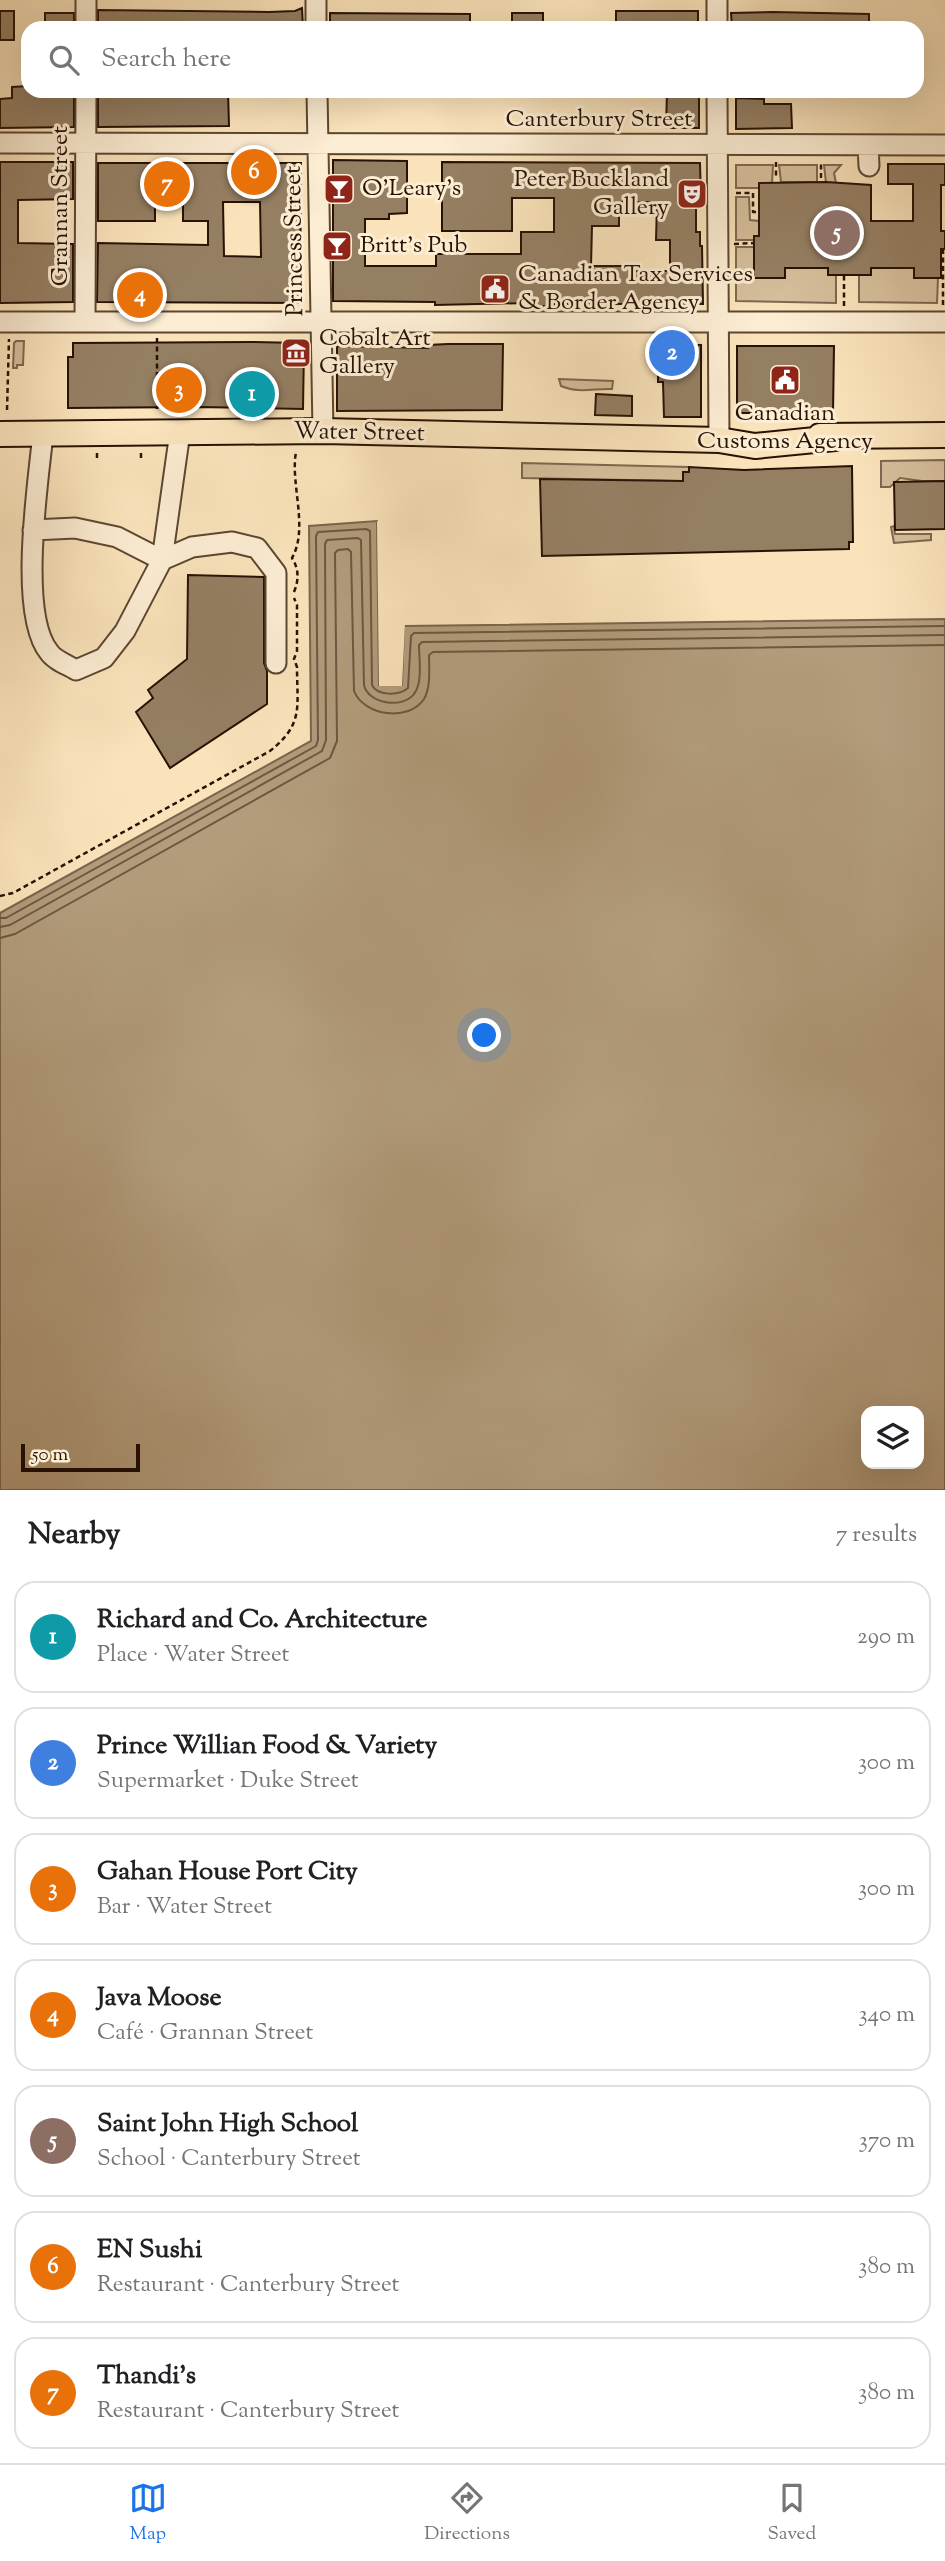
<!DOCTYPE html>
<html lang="en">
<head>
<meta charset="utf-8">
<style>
	:root { --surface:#fff; --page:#f2f2f2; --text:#202124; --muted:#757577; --line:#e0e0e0; --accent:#1a73e8 }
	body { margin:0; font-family:"Sorts Mill Goudy",serif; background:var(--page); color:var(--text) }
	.controls { position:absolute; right:21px; bottom:21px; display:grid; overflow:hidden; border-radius:14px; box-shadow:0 7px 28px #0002 }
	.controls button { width:63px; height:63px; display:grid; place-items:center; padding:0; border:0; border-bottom:2px solid var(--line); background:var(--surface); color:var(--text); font:35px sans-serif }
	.scale { position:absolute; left:21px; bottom:18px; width:119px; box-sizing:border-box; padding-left:7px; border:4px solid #271203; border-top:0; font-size:19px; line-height:24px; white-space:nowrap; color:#271203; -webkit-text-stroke:5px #fcedd3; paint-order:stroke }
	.you { position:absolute; left:485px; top:1036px; width:24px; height:24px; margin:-18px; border:5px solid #fff; border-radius:50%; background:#1a73e8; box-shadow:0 0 0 10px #1a73e833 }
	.badge { display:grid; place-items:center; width:46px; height:46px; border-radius:50%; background:var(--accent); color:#fff; font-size:23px; font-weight:700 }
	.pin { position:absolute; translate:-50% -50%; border:4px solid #fff; box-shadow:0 2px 7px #0006 }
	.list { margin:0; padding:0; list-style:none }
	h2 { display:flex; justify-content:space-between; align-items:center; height:91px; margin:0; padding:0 28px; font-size:30px }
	h2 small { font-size:23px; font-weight:400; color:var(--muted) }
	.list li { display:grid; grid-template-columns:46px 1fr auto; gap:21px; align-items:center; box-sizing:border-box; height:112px; margin:0 14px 14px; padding:0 14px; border:2px solid var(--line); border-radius:21px }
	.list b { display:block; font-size:26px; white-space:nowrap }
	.list p { margin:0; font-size:23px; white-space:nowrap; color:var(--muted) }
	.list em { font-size:23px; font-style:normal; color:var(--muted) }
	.icon { flex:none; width:38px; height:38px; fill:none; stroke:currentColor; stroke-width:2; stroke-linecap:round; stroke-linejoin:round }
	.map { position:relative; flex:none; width:945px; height:1490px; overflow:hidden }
	.search { position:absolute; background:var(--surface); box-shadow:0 7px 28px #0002; left:21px; right:21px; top:21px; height:77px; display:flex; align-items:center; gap:18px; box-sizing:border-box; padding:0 24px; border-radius:21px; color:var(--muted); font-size:26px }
	.sheet { height:973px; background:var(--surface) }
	nav { display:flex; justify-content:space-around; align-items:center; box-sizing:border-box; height:98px; border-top:2px solid var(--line); background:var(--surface); font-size:19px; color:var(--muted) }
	nav a { display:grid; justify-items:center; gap:4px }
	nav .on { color:var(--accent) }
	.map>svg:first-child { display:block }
	.green { fill:#d6bf9c; stroke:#7e6850; stroke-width:2 }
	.water { fill:#b29c7c; stroke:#7a654c; stroke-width:2; fill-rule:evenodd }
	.pier { fill:#fae3bb }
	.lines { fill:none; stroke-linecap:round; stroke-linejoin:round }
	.shore { stroke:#6c5740; stroke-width:2 }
	.building { fill:#957f63; stroke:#271203; stroke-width:2; fill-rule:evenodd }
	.minor-casing { stroke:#5c4631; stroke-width:23 }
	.major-casing { stroke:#271203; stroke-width:28 }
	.path { stroke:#271203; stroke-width:2.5; stroke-dasharray:5 3.5; stroke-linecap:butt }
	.minor { stroke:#fcedd3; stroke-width:19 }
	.major { stroke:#fae3bb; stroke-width:24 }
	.labels { text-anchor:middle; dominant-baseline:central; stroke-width:6; stroke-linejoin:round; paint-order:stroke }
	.street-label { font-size:24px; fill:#271203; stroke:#fcedd3 }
	.poi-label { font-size:24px; fill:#271203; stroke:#fcedd3; text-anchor:start }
</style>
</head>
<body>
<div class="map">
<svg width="945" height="1490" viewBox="0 0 945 1490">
	<rect width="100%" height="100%" fill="#fae3bb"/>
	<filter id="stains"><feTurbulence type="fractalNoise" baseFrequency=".00286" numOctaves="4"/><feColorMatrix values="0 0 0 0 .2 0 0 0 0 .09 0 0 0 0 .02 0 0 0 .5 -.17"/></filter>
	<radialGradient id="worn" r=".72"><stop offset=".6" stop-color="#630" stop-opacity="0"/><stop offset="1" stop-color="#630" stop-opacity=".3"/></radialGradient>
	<path class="green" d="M736,165h37l-1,18h-13v5h-23z
		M779,165h38v17h-36z
		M824,165h17l-7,8 2,10h-10z
		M736,197h13l1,23 9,1v15l-5,4h-18z
		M736,247h18v31h31v-10h43v7h8v28l-100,-2z
		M871,268h43l1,10h23l-1,25 -78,-1v-27h12z
		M16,341h8l-1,24h-6v3h-4l1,-25z
		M559,379l54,2 -1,8c-17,-1 -33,5 -51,-3z
		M945,460v21h-23l-22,-3 -10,9h-9v-26z
		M522,463l167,4v5l-6,1v8l-161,-3z
		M894,526l1,8h36v6l-37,3 -3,-16z"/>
	<path class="water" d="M377,521l2,164h23l2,-59 541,-7v871h-945v-577l311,-172 -2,-215zM866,1411h53v53h-53z"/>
	<path class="pier" d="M377,521l3,1 3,160h16l2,-56 4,-3 -3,63h-23z"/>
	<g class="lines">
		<path class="shore" d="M0,918h6l310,-172 2,-6 -2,-204 2,-4 48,-3 4,2 2,154c5,11 27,11 36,3l3,-52 3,-3 531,-7
			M0,927l10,-2 312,-174 4,-11 -1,-196 2,-4 31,-2 3,2 3,145c4,19 39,24 50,9 9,-11 5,-36 5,-49l3,-3 523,-7
			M0,938l15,-4 315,-176 7,-17 -2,-188 3,-3 10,-1 3,3 3,139c10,25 55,31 70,8 7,-12 5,-30 5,-44l4,-3 512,-7"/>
	</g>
	<path class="building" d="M302,8l1,20h-205v-18l171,2 26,-1z
		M0,11h14v29h-14z
		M616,11h82v17h-82z
		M773,12l96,2v14h-137l-1,-15z
		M45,13h29v15h-29z
		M330,13l140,1v14h-140z
		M512,13h31v15h-31z
		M28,86v5h46v36l-74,1v-29l12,-1v-11z
		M98,91h130l1,35 -131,1z
		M667,91h32v37h-33z
		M736,98l28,1v5h27l1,24 -56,1z
		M333,160l74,1v52l-18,1v5h-24v47h71v-12h85v-22h33v-34h-42v33h-70v-69l258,1 1,38h-5v31h4v14h2l1,58h-148v2h-29v-3l-91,2v-3l-102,-1zM619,202h38l-1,38h14v31h-39v-5h-40l1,-40h27z
		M0,162h73v37l-55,1v43l55,1v58l-73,1z
		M98,163h203l-1,140 -203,-1 1,-59 110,2v-24h-25v-15h-28v15h-57zM223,202h37l1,55 -37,-1z
		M888,164h57v21h-4v46h4v18h-4v29h-27v-10h-43v7h-43v-7h-43v10h-31v-42h5v-53l67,-1 45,3v36h42v-37h-25z
		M252,342l48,1 4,4 -1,62 -106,-2 -129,1v-51h5v-14z
		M448,344h55l-1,66 -165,1v-65l91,2v-3z
		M658,345h43v72h-37l-1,-35h-5z
		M737,346h97l-1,67h-96z
		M596,394l36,2v20l-37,-1z
		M852,466l1,76h-4v7l-307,7 -2,-77 143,2v-9h6v-5l55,3z
		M945,481v48l-50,1 -1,-48z
		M188,575l76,2v86l3,8v33l-97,64 -34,-56 17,-14 -5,-8 39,-31z"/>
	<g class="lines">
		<g class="minor-casing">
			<path id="minor" d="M316,0v28
				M86,28v-28
				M717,28v-28
				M317,91l6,340
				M717,91l2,349
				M0,143l945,2
				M868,145l1,21
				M0,322h945
				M85,322l1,-231
				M43,434c-5,49 -25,180 6,218 5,8 19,13 27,18l28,-12 21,-27 37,-71 30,-13 40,-5 25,6 19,25v90
				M33,530l42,-2 42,9 45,23 18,-128"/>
		</g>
		<g class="major-casing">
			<path id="major" d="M0,434l323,-3 396,9 36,6 80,-8
				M820,436l125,-1"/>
		</g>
		<path class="path" d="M776,162v16
			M821,178v-15
			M736,193h17v19h6
			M734,244l20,-1
			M943,305v-56
			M844,306v-31
			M157,338v71
			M7,410l2,-71
			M97,453v8
			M141,453v8
			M294,592c5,-12 5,-23 -2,-34 17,-30 -2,-74 4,-106
			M0,896l13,-3 257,-142c34,-27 27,-44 27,-84l-3,-8 3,-8v-46l-3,-7"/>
		<use href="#minor" class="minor"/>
		<use href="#major" class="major"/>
	</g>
	<defs>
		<g id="bar-square" transform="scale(1.575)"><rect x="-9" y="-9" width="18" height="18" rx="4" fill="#8f2418" stroke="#fcedd3"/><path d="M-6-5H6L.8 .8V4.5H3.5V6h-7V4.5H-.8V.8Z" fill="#fff"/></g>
		<g id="theatre-square" transform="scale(1.575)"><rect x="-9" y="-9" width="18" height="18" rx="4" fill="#8f2418" stroke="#fcedd3"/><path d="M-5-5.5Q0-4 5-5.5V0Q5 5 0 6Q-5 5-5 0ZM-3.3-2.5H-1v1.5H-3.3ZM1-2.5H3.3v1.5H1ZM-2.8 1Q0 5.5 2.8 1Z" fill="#fff"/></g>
		<g id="civic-square" transform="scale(1.575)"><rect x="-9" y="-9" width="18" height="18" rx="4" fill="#8f2418" stroke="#fcedd3"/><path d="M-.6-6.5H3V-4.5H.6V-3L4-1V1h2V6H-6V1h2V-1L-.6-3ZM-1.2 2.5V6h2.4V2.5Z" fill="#fff"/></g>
		<g id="museum-square" transform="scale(1.575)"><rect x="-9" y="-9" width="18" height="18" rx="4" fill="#8f2418" stroke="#fcedd3"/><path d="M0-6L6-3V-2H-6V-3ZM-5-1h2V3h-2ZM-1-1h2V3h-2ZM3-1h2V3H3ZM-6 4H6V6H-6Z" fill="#fff"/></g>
	</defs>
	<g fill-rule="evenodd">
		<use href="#bar-square" x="339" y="189"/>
		<use href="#theatre-square" x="692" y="194"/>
		<use href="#bar-square" x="337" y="246"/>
		<use href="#civic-square" x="495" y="289"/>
		<use href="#museum-square" x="296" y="353"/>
		<use href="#civic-square" x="785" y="380"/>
	</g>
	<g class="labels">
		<g class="street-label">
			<text x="599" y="120">Canterbury Street</text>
			<text transform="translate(61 206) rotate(-90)">Grannan Street</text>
			<text transform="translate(295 241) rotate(-91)">Princess Street</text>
			<text transform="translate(359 433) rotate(1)">Water Street</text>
		</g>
		<g class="poi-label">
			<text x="669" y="180" text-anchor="end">Peter Buckland<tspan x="669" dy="28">Gallery</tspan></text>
			<text x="362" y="189">O'Leary's</text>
			<text x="360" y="246">Britt's Pub</text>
			<text x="518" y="275">Canadian Tax Services<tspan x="518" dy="28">&amp; Border Agency</tspan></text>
			<text x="319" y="339">Cobalt Art<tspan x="319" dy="28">Gallery</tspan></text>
			<text x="785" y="414" text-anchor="middle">Canadian<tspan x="785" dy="28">Customs Agency</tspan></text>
		</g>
	</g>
	<rect width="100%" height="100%" filter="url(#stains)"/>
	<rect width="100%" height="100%" fill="url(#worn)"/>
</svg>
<div class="controls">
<button><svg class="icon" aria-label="layers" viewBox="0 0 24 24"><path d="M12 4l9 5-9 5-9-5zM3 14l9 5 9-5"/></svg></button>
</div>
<div class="scale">50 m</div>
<div class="you"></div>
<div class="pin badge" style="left:252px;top:394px;background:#0f9aa8">1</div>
<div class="pin badge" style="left:672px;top:353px;background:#3f7fe0">2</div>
<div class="pin badge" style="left:179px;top:390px;background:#e8710a">3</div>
<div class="pin badge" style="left:140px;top:295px;background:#e8710a">4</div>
<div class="pin badge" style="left:837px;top:233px;background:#8d6e63">5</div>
<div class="pin badge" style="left:254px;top:172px;background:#e8710a">6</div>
<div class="pin badge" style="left:167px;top:184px;background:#e8710a">7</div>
<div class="search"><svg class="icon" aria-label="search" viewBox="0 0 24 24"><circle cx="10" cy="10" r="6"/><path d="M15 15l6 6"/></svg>Search here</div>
</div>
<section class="sheet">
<h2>Nearby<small>7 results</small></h2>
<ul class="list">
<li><span class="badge" style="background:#0f9aa8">1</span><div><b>Richard and Co. Architecture</b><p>Place · Water Street</p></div><em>290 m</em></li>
<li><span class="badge" style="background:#3f7fe0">2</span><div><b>Prince Willian Food &amp; Variety</b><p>Supermarket · Duke Street</p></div><em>300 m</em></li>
<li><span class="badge" style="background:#e8710a">3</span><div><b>Gahan House Port City</b><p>Bar · Water Street</p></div><em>300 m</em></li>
<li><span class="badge" style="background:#e8710a">4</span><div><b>Java Moose</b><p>Café · Grannan Street</p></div><em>340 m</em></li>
<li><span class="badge" style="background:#8d6e63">5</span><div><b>Saint John High School</b><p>School · Canterbury Street</p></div><em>370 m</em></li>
<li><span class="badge" style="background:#e8710a">6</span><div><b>EN Sushi</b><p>Restaurant · Canterbury Street</p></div><em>380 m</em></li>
<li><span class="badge" style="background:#e8710a">7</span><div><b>Thandi's</b><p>Restaurant · Canterbury Street</p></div><em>380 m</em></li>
</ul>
</section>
<nav>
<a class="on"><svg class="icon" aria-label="map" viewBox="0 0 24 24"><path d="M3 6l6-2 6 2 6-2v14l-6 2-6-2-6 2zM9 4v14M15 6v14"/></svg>Map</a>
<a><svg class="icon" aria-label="directions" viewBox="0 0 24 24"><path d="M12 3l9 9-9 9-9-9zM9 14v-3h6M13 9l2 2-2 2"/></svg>Directions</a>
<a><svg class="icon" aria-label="saved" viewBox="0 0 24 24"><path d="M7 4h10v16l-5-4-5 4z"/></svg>Saved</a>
</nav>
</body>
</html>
